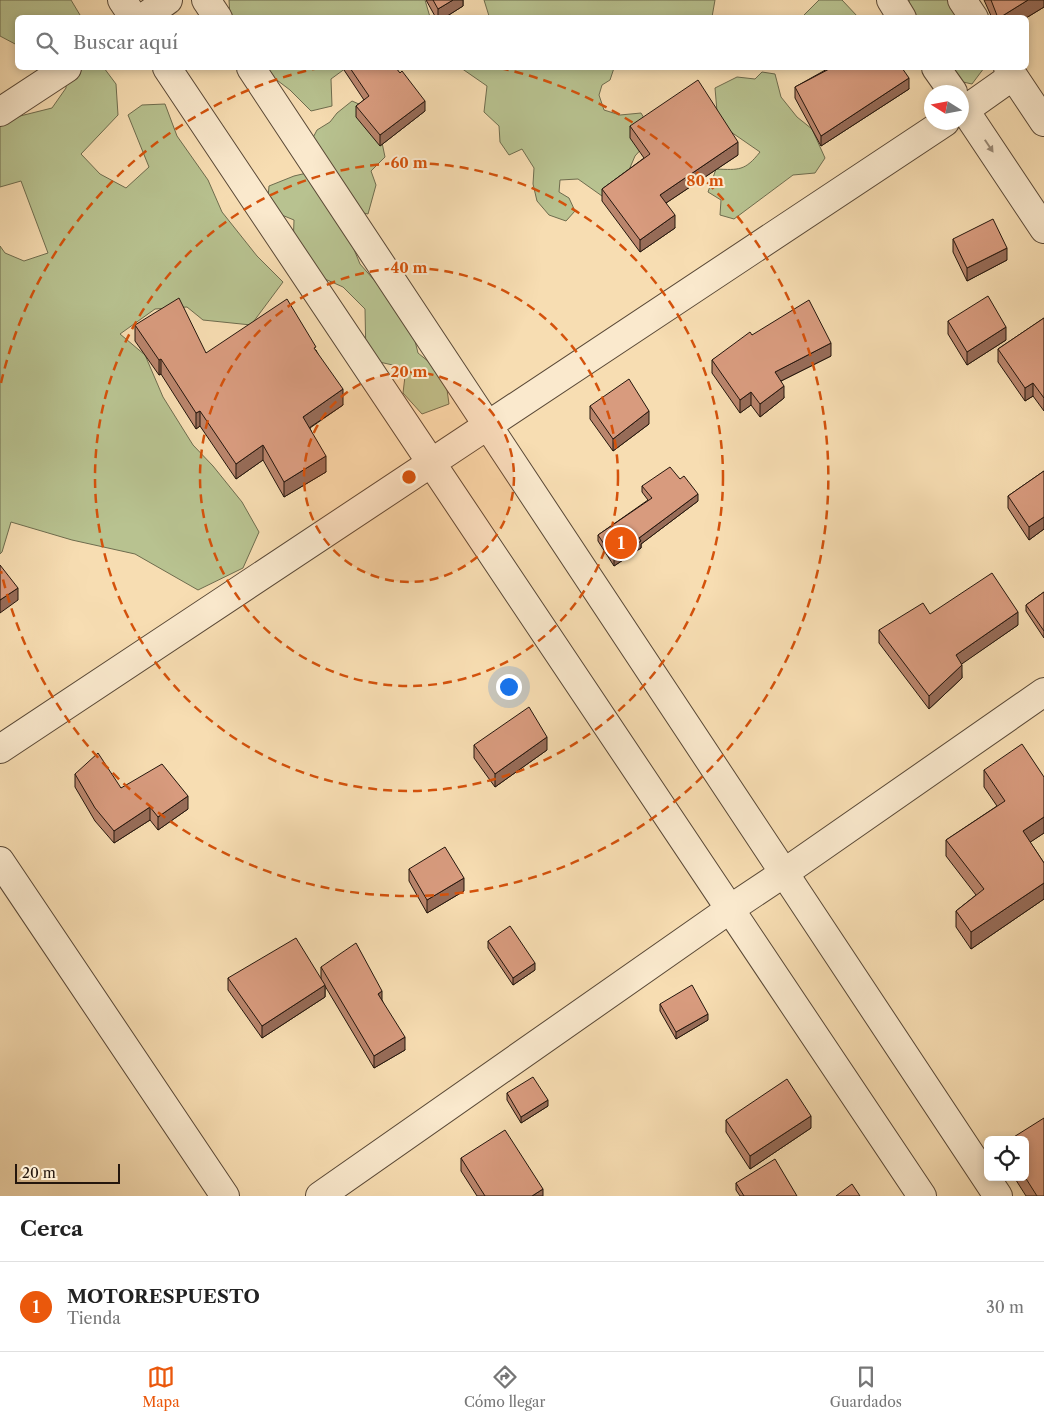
<!DOCTYPE html>
<html lang="es">
<head>
<meta charset="utf-8">
<style>
	:root { --surface:#fff; --page:#f6f6f6; --text:#222; --muted:#767676; --line:#e0e0e0; --accent:#ea580c }
	body { margin:0; font-family:"Libre Caslon Text",serif; background:var(--page); color:var(--text) }
	.controls { position:absolute; right:15px; bottom:15px; display:grid; overflow:hidden; border-radius:8px; box-shadow:0 2px 8px #0003 }
	.controls button { width:45px; height:45px; display:grid; place-items:center; padding:0; border:0; border-bottom:1px solid var(--line); background:var(--surface); color:var(--text); font:25px sans-serif }
	.compass { position:absolute; left:924px; top:85px; width:45px; height:45px; border-radius:50%; background:var(--surface); box-shadow:0 2px 8px #0003; rotate:281deg }
	.scale { position:absolute; left:15px; bottom:12px; width:105px; box-sizing:border-box; padding-left:5px; border:2px solid #24160d; border-top:0; font-size:14px; line-height:18px; white-space:nowrap; color:#24160d; -webkit-text-stroke:4px #fae9cd; paint-order:stroke }
	.you { position:absolute; left:508px; top:686px; width:18px; height:18px; margin:-12px; border:4px solid #fff; border-radius:50%; background:#1a73e8; box-shadow:0 0 0 8px #1a73e833 }
	.badge { display:grid; place-items:center; width:32px; height:32px; border-radius:50%; background:var(--accent); color:#fff; font-size:16px; font-weight:700 }
	.pin { position:absolute; translate:-50% -50%; border:2px solid #fff; box-shadow:0 1px 5px #0006 }
	.list { margin:0; padding:0; list-style:none }
	h2 { display:flex; justify-content:space-between; align-items:center; height:65px; margin:0; padding:0 20px; font-size:21px }
	h2 small { font-size:16px; font-weight:400; color:var(--muted) }
	.list li { display:grid; grid-template-columns:32px 1fr auto; gap:15px; align-items:center; box-sizing:border-box; height:90px; padding:0 20px; border-top:1px solid var(--line) }
	.list b { display:block; font-size:19px; white-space:nowrap }
	.list p { margin:0; font-size:16px; white-space:nowrap; color:var(--muted) }
	.list em { font-size:16px; font-style:normal; color:var(--muted) }
	.icon { flex:none; width:28px; height:28px; fill:none; stroke:currentColor; stroke-width:2; stroke-linecap:round; stroke-linejoin:round }
	.map { position:relative; flex:none; width:1044px; height:1196px; overflow:hidden }
	.search { position:absolute; background:var(--surface); box-shadow:0 2px 8px #0003; left:15px; right:15px; top:15px; height:55px; display:flex; align-items:center; gap:12px; box-sizing:border-box; padding:0 18px; border-radius:8px; color:var(--muted); font-size:19px }
	.sheet { height:155px; background:var(--surface) }
	nav { display:flex; justify-content:space-around; align-items:center; box-sizing:border-box; height:70px; border-top:1px solid var(--line); background:var(--surface); font-size:14px; color:var(--muted) }
	nav a { display:grid; justify-items:center; gap:2px }
	nav .on { color:var(--accent) }
	.map>svg:first-child { display:block }
	.green { fill:#b8c290; stroke:#6e6c4e }
	.lines { fill:none; stroke-linecap:round; stroke-linejoin:round }
	.street-casing { stroke:#594836; stroke-width:30 }
	.street { stroke:#fae9cd; stroke-width:28 }
	.wall { fill:#ba856c; stroke:#24160d }
	.shaded-wall { fill:#976c58; stroke:#24160d }
	.building { fill:#d89b7e; stroke:#24160d }
	.oneway { fill:#9a8a77 }
	.ring { fill:none; stroke:#d4520c; stroke-width:2.5; stroke-dasharray:9 6 }
	.centre { fill:#d4520c; stroke:#fae9cd; stroke-width:2.5 }
	.ring-label { font-size:15px; text-anchor:middle; font-weight:bold; fill:#d4520c; stroke:#fae9cd; stroke-width:4; stroke-linejoin:round; paint-order:stroke }
</style>
</head>
<body>
<div class="map">
<svg width="1044" height="1196" viewBox="0 0 1044 1196">
	<rect width="100%" height="100%" fill="#f7ddb2"/>
	<filter id="stains"><feTurbulence type="fractalNoise" baseFrequency=".004" numOctaves="4"/><feColorMatrix values="0 0 0 0 .2 0 0 0 0 .09 0 0 0 0 .02 0 0 0 .5 -.17"/></filter>
	<radialGradient id="worn" r=".72"><stop offset=".6" stop-color="#630" stop-opacity="0"/><stop offset="1" stop-color="#630" stop-opacity=".3"/></radialGradient>
	<path class="green" d="M0,0h71l9,15 -2,3h-60l-1,27 -17,-9z
		M229,0h196l5,17h-200z
		M484,0h231l-3,17 -225,1 2,-2z
		M819,0h23l16,17h-56z
		M909,0h46l13,17 -57,1 -2,-2z
		M66,68h38l12,16 2,31 -37,39 19,20 26,14 23,-21 -21,-52 14,-10 23,-1 12,32 31,44 14,32 35,44 26,26 -32,43 -48,-5 -16,-13 -32,2 -35,25 25,21 18,42 30,48 20,21 29,36 17,30 -16,36 -45,22 -63,-36 -63,-14 -61,-18 -9,30 -2,2v-308l5,7 19,8 24,-8 -27,-72 -21,6v-60l8,-8 44,-11 14,-20z
		M261,68h85l-15,11 1,27 -21,5 -21,-21z
		M461,68h153l-4,12 -8,5 -3,10 5,15 16,5 21,-2 13,22 -19,21 -6,14 -27,26 -24,-17 -18,1 -1,12 10,6 6,13 -9,10 -17,-6 -12,-14 -4,-17 1,-16 -12,-19 -13,6 -9,-13 -1,-16 -15,-14 3,-26z
		M952,68h32l-12,16 -18,-4z
		M762,72l13,2 6,23 16,20 15,12 13,29 -10,15 -22,2 -59,44 -14,-4 1,-15 -13,-8 8,-23c23,1 29,2 44,-17l-42,-29 -3,-35 22,-11 18,2z
		M352,101l16,7 11,20 6,29 -14,14 5,14 -8,29 -18,-4 -43,-61 10,-19 13,-8 7,-9z
		M311,172l31,48 18,44 50,57 8,32 27,22 4,29 -27,10 -19,-21 3,-25 -40,-9 -1,-50 -22,-22 -34,-15 -16,-24 1,-28 -27,-11 2,-23 25,-10z"/>
	<g class="lines">
		<g class="street-casing">
			<path id="street" d="M122,0l12,18
				M206,0l12,18
				M891,0l11,18
				M962,0l12,18
				M143,18l25,-18
				M167,68l755,1128
				M251,68l747,1128
				M936,68l17,24
				M1008,68l36,54
				M962,106l82,123
				M0,112l67,-44
				M962,112l51,-36
				M0,749l945,-627
				M0,861l225,335
				M320,1196l410,-287 54,-36 260,-181"/>
		</g>
		<use href="#street" class="street"/>
	</g>
	<path class="wall" d="M426,0h37v6l-19,12h-8z
		M984,0h60v7l-18,11h-34z
		M344,68h52l29,43 -45,35 -24,-29v-11l8,-6 -20,-30z
		M829,68h73l7,21 -88,57 -26,-48v-11z
		M630,126l108,29 -72,48 9,25 -35,24 -38,-51v-12l42,-31 -14,-20z
		M953,239l54,21 -40,21 -14,-29z
		M1044,318v93l-11,-15 -8,5 -27,-39v-13z
		M948,321l58,19 -39,25 -19,-31z
		M135,325l71,28 110,-3 27,55 -33,23 16,44 -42,25 -21,-37 -27,19 -36,-53 -4,3 -35,-55 -2,1 -24,-34z
		M752,335l79,21 -50,25 3,17 -24,19 -9,-12 -11,8 -28,-40v-13z
		M590,406l59,18 -36,27 -23,-32z
		M1044,471v58l-15,11 -21,-32v-12z
		M642,486l56,15 -57,43v4l-27,18 -16,-25v-6l50,-35 -6,-8z
		M1044,592v46l-18,-27v-6z
		M1018,625l-57,39 1,14 -33,31 -50,-66v-13z
		M474,745l73,5 -52,37 -21,-29z
		M984,770l60,7v56l-14,9 14,21v36l-73,50 -15,-22v-16l20,-16 -30,-39v-16l51,-34 -13,-19z
		M75,774l46,14 67,21 -30,21 -8,-10 -36,23 -19,-22 -20,-34z
		M409,869l55,22 -37,22 -18,-32z
		M488,941l47,29 -22,15 -25,-37z
		M321,967l61,33 23,50 -31,18 -49,-82v11l-63,41 -34,-48v-12l93,1z
		M660,1004l48,16 -32,19 -16,-28z
		M507,1093l41,13 -27,17 -14,-23z
		M726,1120l85,8 -61,41 -24,-37z
		M461,1158l82,38h-66l-16,-25z
		M1014,1177h11l19,19h-18z
		M736,1183l61,13h-57l-4,-6z"/>
	<path class="shaded-wall" d="M453,0h10v6l-19,12h-6v-9z
		M1028,0h16v7l-18,11h-27z
		M909,78v11l-88,57v-10z
		M425,101v10l-45,35v-11z
		M738,142v13l-78,52v-12z
		M675,215v13l-35,24v-12z
		M1007,248v12l-40,21v-13z
		M1006,327v13l-39,25v-13z
		M831,343v13l-56,28v-12z
		M161,359v15l-2,1v-15z
		M1033,383v13l-8,5v-13z
		M784,386v12l-24,19v-13z
		M343,389v16l-40,27v-15z
		M751,392v13l-11,8v-13z
		M200,411v15l-4,3v-16z
		M649,411v13l-36,27v-12z
		M263,445v15l-27,19v-15z
		M326,456v16l-42,25v-15z
		M698,494v7l-57,43v4l-27,18v-7l25,-21z
		M1044,517v12l-15,11v-13z
		M18,588v12l-18,13v-13z
		M1018,612v13l-62,43v-13z
		M962,665v13l-33,31v-13z
		M547,737v13l-52,37v-13z
		M188,796v13l-30,21v-13z
		M150,807v13l-36,23v-12z
		M1044,817v16l-21,14v-16z
		M464,878v13l-37,22v-13z
		M1044,883v16l-73,50v-17z
		M535,963v7l-22,15v-7z
		M325,985v12l-63,41v-12z
		M382,991v13l-4,-10z
		M708,1014v6l-32,19v-7z
		M405,1037v13l-31,18v-12z
		M548,1100v6l-27,17v-6z
		M811,1116v12l-61,41v-13z
		M543,1189v7h-11z"/>
	<path class="building" d="M433,0h20l-15,9z
		M991,0h37l-29,18h-1z
		M350,68h46l4,5 2,-2 23,30 -45,34 -24,-29 13,-10z
		M831,68h71l7,10 -88,58 -26,-49z
		M698,80l40,62 -78,53 15,20 -35,25 -38,-51 48,-35 -20,-28z
		M993,219l14,29 -40,20 -14,-29z
		M988,296l18,31 -39,25 -19,-31z
		M179,298l27,55 81,-54 29,48 -2,1 29,41 -40,28 23,39 -42,26 -21,-37 -27,19 -36,-53 -4,2 -35,-54 -2,1 -24,-35z
		M809,300l22,43 -56,29 9,14 -24,18 -9,-12 -11,8 -28,-40 38,-28 2,3z
		M1044,318v80l-11,-15 -8,5 -27,-39z
		M629,379l20,32 -36,28 -23,-33z
		M670,467l10,12 4,-3 14,18 -59,44 2,3 -27,18 -16,-24 54,-37 -10,-12z
		M1044,471v46l-15,10 -21,-31z
		M0,565l18,23 -18,12z
		M992,573l26,39 -62,43 6,10 -33,31 -50,-66 44,-27 7,11z
		M1044,592v39l-18,-26z
		M529,707l18,30 -52,37 -21,-29z
		M1022,744l22,33v40l-21,14 21,32v20l-73,49 -15,-21 28,-22 -38,-49 59,-39 -21,-31z
		M98,753l23,35 41,-24 26,32 -30,21 -8,-10 -36,24 -19,-23 -20,-34z
		M445,847l19,31 -37,22 -18,-31z
		M510,926l25,37 -22,15 -25,-37z
		M296,938l29,47 -63,41 -34,-48z
		M356,943l26,48 -4,3 27,43 -31,19 -53,-89z
		M692,985l16,29 -32,18 -16,-28z
		M533,1077l15,23 -27,17 -14,-24z
		M787,1079l24,37 -61,40 -24,-36z
		M1044,1118v78h-7l-12,-19v-37h-16z
		M505,1130l38,59 -11,7h-47l-24,-38z
		M775,1159l22,37h-53l-8,-13z
		M852,1184l8,12h-24z"/>
	<defs><path id="oneway-solid" d="M-6-.8H1V-3.2L6.5 0L1 3.2V.8H-6Z" transform="scale(1.25)"/></defs>
	<use class="oneway" href="#oneway-solid" transform="translate(989 146) rotate(56)"/>
	<circle cx="409" cy="477" r="105" fill="#d4520c" fill-opacity=".12"/>
	<g class="ring">
		<circle cx="409" cy="477" r="105"/>
		<circle cx="409" cy="477" r="209"/>
		<circle cx="409" cy="477" r="314"/>
		<path d="M1 383A419 419 0 0 1 318 68M500 68A419 419 0 1 1 1 571"/>
	</g>
	<circle cx="409" cy="477" r="8" class="centre"/>
	<g class="ring-label">
		<text x="409" y="168">60 m</text>
		<text x="705" y="186">80 m</text>
		<text x="409" y="273">40 m</text>
		<text x="409" y="377">20 m</text>
	</g>
	<rect width="100%" height="100%" filter="url(#stains)"/>
	<rect width="100%" height="100%" fill="url(#worn)"/>
</svg>
<div class="controls">
<button><svg class="icon" aria-label="locate" viewBox="0 0 24 24"><circle cx="12" cy="12" r="6"/><path d="M12 2v4M12 18v4M2 12h4M18 12h4"/></svg></button>
</div>
<svg class="compass" viewBox="-18 -18 36 36"><path d="M0-13l5 13h-10z" fill="#e53935"/><path d="M0 13l5-13h-10z" fill="#767676"/></svg>
<div class="scale">20 m</div>
<div class="you"></div>
<div class="pin badge" style="left:621px;top:543px">1</div>
<div class="search"><svg class="icon" aria-label="search" viewBox="0 0 24 24"><circle cx="10" cy="10" r="6"/><path d="M15 15l6 6"/></svg>Buscar aquí</div>
</div>
<section class="sheet">
<h2>Cerca<small></small></h2>
<ul class="list">
<li><span class="badge">1</span><div><b>MOTORESPUESTO</b><p>Tienda</p></div><em>30 m</em></li>
</ul>
</section>
<nav>
<a class="on"><svg class="icon" aria-label="map" viewBox="0 0 24 24"><path d="M3 6l6-2 6 2 6-2v14l-6 2-6-2-6 2zM9 4v14M15 6v14"/></svg>Mapa</a>
<a><svg class="icon" aria-label="directions" viewBox="0 0 24 24"><path d="M12 3l9 9-9 9-9-9zM9 14v-3h6M13 9l2 2-2 2"/></svg>Cómo llegar</a>
<a><svg class="icon" aria-label="saved" viewBox="0 0 24 24"><path d="M7 4h10v16l-5-4-5 4z"/></svg>Guardados</a>
</nav>
</body>
</html>
